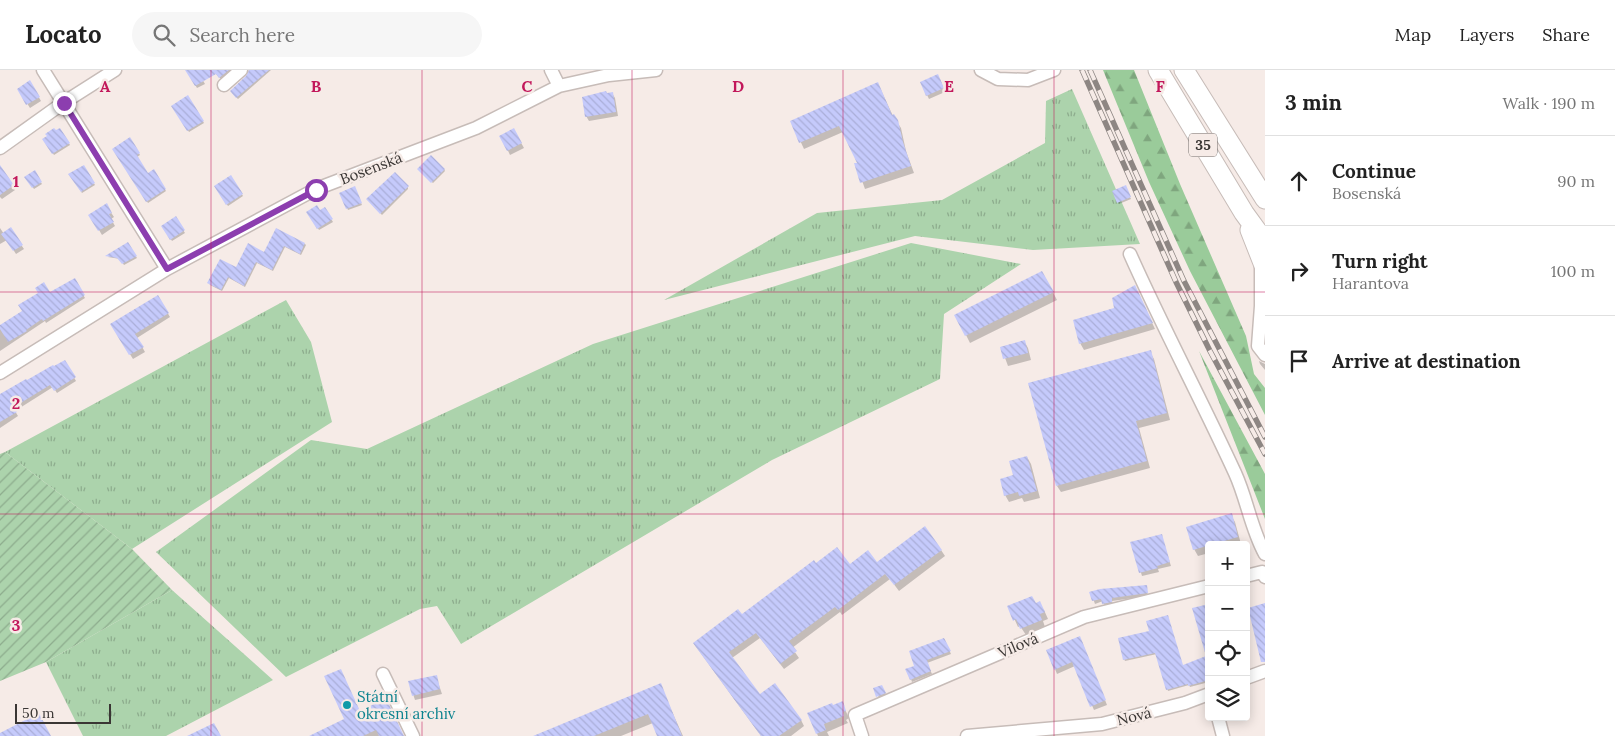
<!DOCTYPE html>
<html lang="en">
<head>
<meta charset="utf-8">
<style>
	:root { --surface:#fff; --page:#f6f6f6; --text:#222; --muted:#767676; --line:#e0e0e0 }
	body { margin:0; font-family:Lora,serif; background:var(--page); color:var(--text) }
	.controls { position:absolute; right:15px; bottom:15px; display:grid; overflow:hidden; border-radius:5px; box-shadow:0 2px 12px #0003 }
	.controls button { width:45px; height:45px; display:grid; place-items:center; padding:0; border:0; border-bottom:1px solid var(--line); background:var(--surface); color:var(--text); font:25px sans-serif }
	.scale { position:absolute; left:15px; bottom:12px; width:96px; box-sizing:border-box; padding-left:5px; border:2px solid #3a3634; border-top:0; font-size:14px; line-height:18px; white-space:nowrap; color:#3a3634; -webkit-text-stroke:4px #f6ebe7; paint-order:stroke }
	.stop { position:absolute; width:15px; height:15px; margin:-11px; border:4px solid #8c3eaf; border-radius:50%; background:#fff }
	.stop.end { background:#8c3eaf; border-color:#fff; box-shadow:0 1px 5px #0008 }
	.list { margin:0; padding:0; list-style:none }
	h2 { display:flex; justify-content:space-between; align-items:center; height:65px; margin:0; padding:0 20px; font-size:21px }
	h2 small { font-size:16px; font-weight:400; color:var(--muted) }
	.list li { display:grid; grid-template-columns:32px 1fr auto; gap:15px; align-items:center; box-sizing:border-box; height:90px; padding:0 20px; border-top:1px solid var(--line) }
	.list b { display:block; font-size:19px; white-space:nowrap }
	.list p { margin:0; font-size:16px; white-space:nowrap; color:var(--muted) }
	.list em { font-size:16px; font-style:normal; color:var(--muted) }
	.icon { flex:none; width:28px; height:28px; fill:none; stroke:currentColor; stroke-width:2; stroke-linecap:round; stroke-linejoin:round }
	.map { position:relative; flex:none; width:1265px; height:666px; overflow:hidden }
	header { display:flex; align-items:center; gap:30px; box-sizing:border-box; height:70px; padding:0 25px; background:var(--surface); border-bottom:1px solid var(--line) }
	header strong { font-size:24px }
	nav { display:flex; gap:28px; margin-inline-start:auto; font-size:18px }
	.search { width:350px; height:45px; background:var(--page); display:flex; align-items:center; gap:12px; box-sizing:border-box; padding:0 18px; border-radius:28px; color:var(--muted); font-size:19px }
	main { display:flex }
	aside { flex:1; background:var(--surface) }
	.map>svg:first-child { display:block }
	.grass { fill:url(#grass-tufts) }
	.forest { fill:url(#forest-firs) }
	.garden { fill:url(#garden-furrows) }
	.shadow { fill:#0003 }
	.building { fill:url(#building-back-hatch) }
	.lines { fill:none; stroke-linecap:round; stroke-linejoin:round }
	.minor-casing { stroke:#c7bcb8; stroke-width:15 }
	.highway-casing { stroke:#c7bcb8; stroke-width:21 }
	.minor { stroke:#fff; stroke-width:12 }
	.highway { stroke:#fff; stroke-width:19 }
	.rail-casing { stroke:#8d8683; stroke-width:5.5 }
	.rail { stroke:#f6ebe7; stroke-width:4; stroke-dasharray:11; stroke-linecap:butt }
	.route { stroke:#8c3eaf; stroke-width:6 }
	.grid { fill:none; stroke:#c2185b; stroke-width:1; stroke-opacity:0.55 }
	.culture-dot { fill:#0f9aa8; stroke:#f6ebe7; stroke-width:2 }
	.labels { text-anchor:middle; dominant-baseline:central; stroke-width:5; stroke-linejoin:round; paint-order:stroke }
	.shield { fill:#f6ebe7; stroke:#726c6a; stroke-width:1 }
	.shield-label { font-size:14px; font-weight:bold; fill:#3a3634 }
	.street-label { font-size:15px; fill:#3a3634; stroke:#f6ebe7 }
	.culture-label { font-size:15px; fill:#0d838f; stroke:#f6ebe7; text-anchor:start }
	.grid-label { font-size:16px; text-anchor:middle; font-weight:bold; fill:#c2185b; stroke:#f6ebe7; stroke-width:5; stroke-linejoin:round; paint-order:stroke }
</style>
</head>
<body>
<header>
<strong>Locato</strong>
<div class="search"><svg class="icon" aria-label="search" viewBox="0 0 24 24"><circle cx="10" cy="10" r="6"/><path d="M15 15l6 6"/></svg>Search here</div>
<nav><a>Map</a><a>Layers</a><a>Share</a></nav>
</header>
<main>
<div class="map">
<svg width="1265" height="666" viewBox="0 0 1265 666">
	<defs>
		<pattern id="grass-tufts" width="24" height="20" patternUnits="userSpaceOnUse" patternTransform="scale(1.25)"><rect width="24" height="20" fill="#acd3ac"/><path d="M3 7l-1-3M5 7V3M7 7l1-3M15 17l-1-3M17 17v-4M19 17l1-3" fill="none" stroke="#8dac8d"/></pattern>
		<pattern id="forest-firs" width="22" height="20" patternUnits="userSpaceOnUse" patternTransform="scale(1.25)"><rect width="22" height="20" fill="#9acb9a"/><path d="M5 1l3.5 6h-7zM16 11l3.5 6h-7z" fill="#7fa67e"/></pattern>
		<pattern id="garden-furrows" width="10" height="10" patternUnits="userSpaceOnUse" patternTransform="scale(1.25)"><rect width="10" height="10" fill="#acd3ac"/><path d="M-1 1l2-2M0 10L10 0M9 11l2-2" fill="none" stroke="#8dac8d"/></pattern>
		<pattern id="building-back-hatch" width="6" height="6" patternUnits="userSpaceOnUse" patternTransform="scale(1.25)"><rect width="6" height="6" fill="#c5cafb"/><path d="M-1 5l2 2M0 0l6 6M5-1l2 2" fill="none" stroke="#aaaed8"/></pattern>
	</defs>
	<rect width="100%" height="100%" fill="#f6ebe7"/>
	<path class="grass" d="M1072,19l68,155 -107,6 -118,-14 -251,64 153,-87 125,-13 103,-57 1,-42z
		M911,173l110,21 -77,50 -4,65 -168,81 -311,184 -24,-38 -17,3 -134,68 -130,-125 155,-112 56,9 226,-105z
		M286,230l25,42 21,80 -200,127 -127,-97z
		M172,520l101,90 -107,56h-83l-37,-74z"/>
	<path class="forest" d="M1103,0h31l46,114 66,152 8,38 11,14v27l-75,-144 -41,-89z
		M1199,281l66,123v45z"/>
	<path class="garden" d="M5,382l127,97 40,41 -126,72 -46,19v-227z"/>
	<path class="shadow" d="M186,0h11l8,14 -8,4z
		M212,0h19l-10,9z
		M250,0h21l-33,29 -6,-6 18,-19z
		M940,9l5,13 -16,7 -2,-4z
		M30,12l11,19 -11,7 -12,-19z
		M881,20l12,26 8,12 5,23 8,22 -49,16 -9,-25 2,-1 -15,-31 -39,17 -13,-28z
		M612,23l3,5 3,18 -29,5 -3,-5 21,-22z
		M188,27l16,26 -15,9 -16,-26z
		M60,59l10,16 -16,10 -10,-16z
		M514,60l10,18 -14,7 -9,-19z
		M130,69l10,16 -3,2 10,18 6,-4 13,20 -18,12 -34,-54z
		M83,96l12,19 -13,8 -12,-18z
		M444,99l1,2 -12,12 -13,-12z
		M2,101l13,19 -13,9 -2,-2v-25z
		M34,102l8,12 -8,5 -8,-12z
		M231,107l12,19 -15,10 -12,-19z
		M354,117l8,18 -14,5 -7,-17z
		M408,117v2l-26,26 -13,-14z
		M1125,117l6,12 -12,5 -6,-12z
		M106,135l8,12 -3,2 4,7 -13,9 -12,-20z
		M325,139l8,13 -14,8 -11,-18h11z
		M175,148l10,15 -13,8 -9,-15z
		M0,158l4,6 6,-5 14,20 -8,5 -9,-14 -7,4z
		M276,160l29,14 1,1 -5,10 -16,-8 -12,24 -16,-8 -12,24 -16,-9 -7,13 -12,-6 -1,-2 55,-30z
		M128,174l9,14 -13,7 -4,-6 -12,-2z
		M1046,209l11,21 -87,43 -14,-28z
		M74,210l11,18 -39,25 -1,-2 -45,30v-25l49,-32z
		M1138,223l17,36 -71,21 -4,-7 36,-34z
		M158,227l12,20 -33,21 8,14 -12,7 -22,-35z
		M1024,271l4,7 3,12 -23,6 -7,-19z
		M1150,282l4,7 16,61 -31,8 11,40 -89,24 -4,-6z
		M65,291l11,20 -19,12 -4,-6 -38,24 3,5 -18,12v-32z
		M1259,291l6,3v6l-5,-6z
		M1027,387l4,7 9,34 -16,4 -2,-4 -13,4 -4,-7z
		M1231,445l4,7 6,22 -32,1v8l-11,3 -4,-7z
		M1161,465l10,31 -13,3 1,3 -17,4 -10,-33z
		M941,480l4,6 -46,35 -9,-12 -48,36 -2,-3 -48,36 7,10 -15,11 -24,-31 -28,20 28,38 41,24 3,6 -13,10h-30l-67,-92 48,-28 74,-51h33l27,-2z
		M1146,516l2,10 -36,5 1,3 -8,2 -2,-5 -8,3 -4,-11z
		M1036,534l8,6 4,9 -5,2 2,6 -19,8 -6,-9 -2,1 -9,-20z
		M1209,535v77l-19,5 -1,-2 -21,6 -11,-37 -32,7 -1,-2 27,-27 32,34 24,-9z
		M944,569l7,15 -24,9 5,11 -20,8 -1,-3 4,-13z
		M1082,572l25,63 -13,5 -19,-44 -18,8 -2,-5z
		M436,606l6,18 -27,6 -6,-18z
		M660,615l23,51h-25l-5,-13 -32,13h-83z
		M875,619l9,1 3,7 -7,3z
		M842,633l7,15 -3,2 2,3 -21,9 2,4h-11l-9,-22z
		M360,642l44,24h-92z"/>
	<path class="building" d="M185,0h44l-10,8 -3,-4 -21,12z
		M249,0h20l-33,28 -6,-7 16,-15z
		M938,4l6,14 -18,8 -6,-14z
		M30,10l10,17 -14,8 -9,-16z
		M878,12l14,33 2,-1 4,6 5,22 8,24 -51,17 -6,-20h3l-18,-37 -40,17 -9,-22z
		M606,21l1,2 6,-1 3,20 -31,5 -3,-20z
		M188,25l16,26 -17,10 -16,-25z
		M54,58l2,2 4,-2 10,15 -18,11 -10,-15 5,-3 -2,-2z
		M514,58l8,15 -15,8 -8,-15z
		M130,67l10,16 -3,2 11,18 6,-4 12,20 -20,13 -34,-53z
		M431,85l14,14 -14,14 -14,-14z
		M0,95l14,20 -14,10z
		M84,95l11,18 -14,9 -13,-18z
		M35,100l7,12 -10,6 -8,-11z
		M395,102l14,14 -29,28 -14,-15z
		M231,105l12,19 -17,11 -12,-19z
		M1126,115l5,12 -14,6 -5,-12z
		M355,116l7,17 -16,6 -7,-16z
		M107,133l5,10 -3,1 5,8 -16,9 -10,-16z
		M317,135l3,5 5,-3 8,12 -16,10 -11,-17z
		M176,146l9,14 -15,10 -9,-14z
		M11,157l12,18 -10,6 -12,-17z
		M276,158l29,15 -5,11 -16,-8 -12,24 -16,-8 -12,24 -16,-9 -7,13 -14,-7 13,-24 16,8 12,-24 16,9z
		M128,172l9,14 -15,8 -5,-6 -12,-2z
		M1042,201l12,21 -89,44 -11,-21z
		M75,208l10,17 -42,26 -1,-2 -16,11 1,1 -19,11 -8,-13v-4l22,-14 -4,-6 20,-12 -3,-5 9,-6 6,10z
		M1135,215l18,38 -74,21 -6,-24 41,-12 -2,-10z
		M158,225l11,18 -34,21 9,13 -15,8 -19,-31z
		M1025,270l3,13 -25,6 -3,-12z
		M1151,280l16,63 -31,8 11,40 -91,25 -28,-103z
		M65,290l11,17 -22,14 -4,-6 -36,22 3,5 -17,10v-28l26,-15 1,1 26,-15 1,1z
		M1027,386l10,35 -18,5 -1,-4 -14,4 -4,-17 13,-4 -4,-14z
		M1232,443l6,24 -45,13 -7,-23z
		M925,456l17,24 -48,35 -9,-11 -47,36 -3,-3 -46,34 8,10 -17,13 -24,-31 -27,19 31,42 15,-11 27,37 -23,16h-18l-68,-93 45,-34 4,5 72,-54 2,3 21,-16 13,17 18,-14 9,12z
		M1162,464l8,28 -13,4 1,2 -19,5 -9,-31z
		M1147,515l1,8 -36,5v4l-10,2 -1,-5 -9,2 -3,-9 11,-3z
		M1032,526l4,7 4,-2 5,11 -5,2 2,6 -22,9 -4,-10 -3,2 -6,-15z
		M1265,533v59h-4l-13,-54z
		M1209,534v76l-21,6v-2l-22,6 -11,-37 -32,7 -5,-22 31,-7 -3,-10 22,-6 15,50 23,-9 -14,-48z
		M1080,566l26,64 -16,7 -18,-45 -18,8 -8,-20z
		M944,568l7,13 -24,9 4,11 -21,9 -5,-11 9,-3 -5,-15z
		M341,599l19,42 26,-13 18,38h-25l-3,-6 -13,6h-54l35,-17 -20,-43z
		M437,605l3,14 -28,7 -4,-15z
		M661,613l21,53h-25l-9,-22 -54,22h-61z
		M882,615l4,8 -10,4 -3,-9z
		M843,631l3,10 -3,1 1,4 -20,8 2,6 -10,4 -9,-21 25,-10 1,2z
		M39,643l12,23h-51v-3z
		M214,653l7,13h-34z"/>
	<g class="lines">
		<g class="minor-casing">
			<path id="minor" d="M43,0l124,199
				M551,0l8,16
				M981,0l17,9 30,1 26,-10
				M224,15l17,-15
				M0,78l63,-45 52,-33
				M1130,184c33,74 71,145 105,219 12,26 16,56 30,81
				M1261,191v45l-3,40 7,9
				M0,303l167,-104 149,-80 160,-61 83,-42 50,-11 47,-5
				M1246,506l16,-4 3,5
				M383,604l30,62
				M1246,608l19,-7
				M1218,647l5,19
				M862,666l-7,-21 229,-98 125,-31
				M967,666l135,-12 83,-21 24,-9"/>
		</g>
		<g class="highway-casing">
			<path id="highway" d="M1158,0l86,143 21,29
				M1184,0l81,129
				M1250,160l15,38"/>
		</g>
		<use href="#minor" class="minor"/>
		<use href="#highway" class="highway"/>
		<g class="rail-casing">
			<path id="rail" d="M1082,0l94,212 34,69 55,103
				M1090,0l94,211 81,156"/>
		</g>
		<use href="#rail" class="rail"/>
	</g>
	<g class="lines">
		<path class="route" d="M64,33l103,166 149,-79"/>
	</g>
	<path class="grid" d="M211,0v666M422,0v666M632,0v666M843,0v666M1054,0v666M0,222h1265M0,444h1265"/>
	<circle class="culture-dot" cx="347" cy="635" r="5"/>
	<g class="labels">
		<rect class="shield" x="1189" y="63.5" width="28" height="23" rx="4"/>
		<g class="shield-label">
			<text x="1203" y="75">35</text>
		</g>
		<g class="street-label">
			<text transform="translate(371 98) rotate(-21)">Bosenská</text>
			<text transform="translate(1018 575) rotate(-23)">Vilová</text>
			<text transform="translate(1134 646) rotate(-14)">Nová</text>
		</g>
		<g class="culture-label">
			<text x="357" y="626">Státní<tspan x="357" dy="17">okresní archiv</tspan></text>
		</g>
	</g>
	<g class="grid-label">
		<text x="105" y="22">A</text>
		<text x="316" y="22">B</text>
		<text x="527" y="22">C</text>
		<text x="738" y="22">D</text>
		<text x="949" y="22">E</text>
		<text x="1160" y="22">F</text>
		<text x="16" y="117">1</text>
		<text x="16" y="339">2</text>
		<text x="16" y="561">3</text>
	</g>
</svg>
<div class="controls">
<button>+</button>
<button>−</button>
<button><svg class="icon" aria-label="locate" viewBox="0 0 24 24"><circle cx="12" cy="12" r="6"/><path d="M12 2v4M12 18v4M2 12h4M18 12h4"/></svg></button>
<button><svg class="icon" aria-label="layers" viewBox="0 0 24 24"><path d="M12 4l9 5-9 5-9-5zM3 14l9 5 9-5"/></svg></button>
</div>
<div class="scale">50 m</div>
<div class="stop" style="left:316px;top:120px"></div>
<div class="stop end" style="left:64px;top:33px"></div>
</div>
<aside>
<h2>3 min<small>Walk · 190 m</small></h2>
<ul class="list">
<li><svg class="icon" aria-label="ahead" viewBox="0 0 24 24"><path d="M12 20V5M6 11l6-6 6 6"/></svg><div><b>Continue</b><p>Bosenská</p></div><em>90 m</em></li>
<li><svg class="icon" aria-label="right" viewBox="0 0 24 24"><path d="M7 20v-9h11M14 6l5 5-5 5"/></svg><div><b>Turn right</b><p>Harantova</p></div><em>100 m</em></li>
<li><svg class="icon" aria-label="arrive" viewBox="0 0 24 24"><path d="M6 21V4h12l-3 4 3 4H6"/></svg><div><b>Arrive at destination</b></div></li>
</ul>
</aside>
</main>
</body>
</html>
